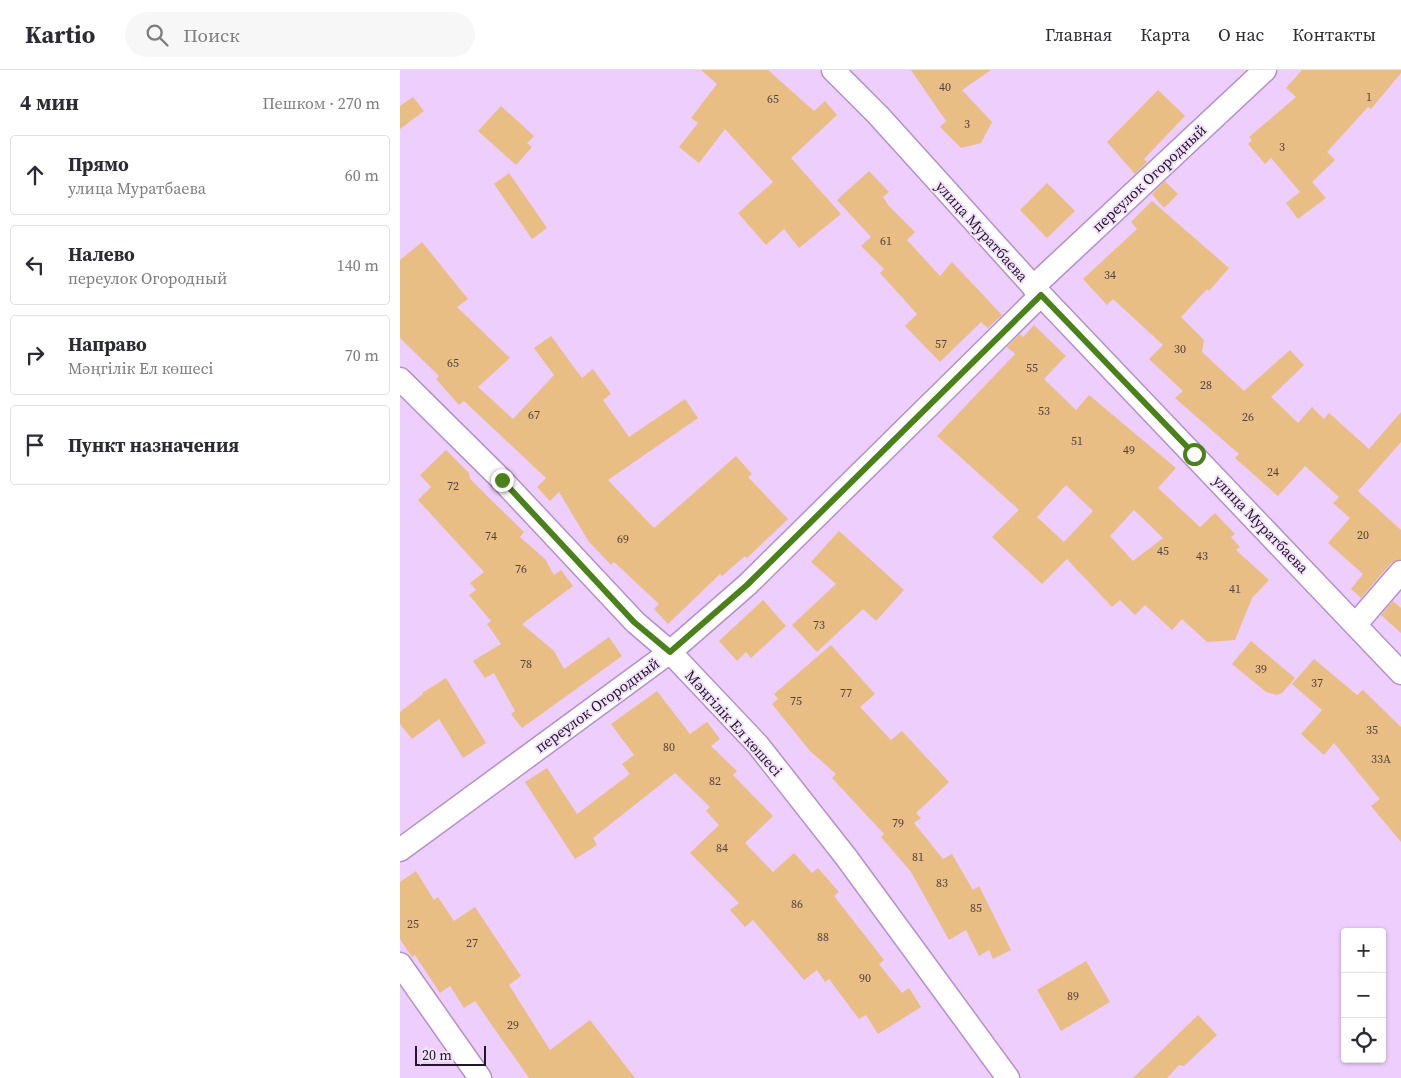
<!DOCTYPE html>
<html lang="ru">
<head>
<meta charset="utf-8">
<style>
	:root { --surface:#fff; --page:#f7f7f7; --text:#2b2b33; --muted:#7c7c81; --line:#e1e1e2 }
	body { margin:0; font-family:"Source Serif 4",serif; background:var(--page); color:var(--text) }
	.controls { position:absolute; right:15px; bottom:15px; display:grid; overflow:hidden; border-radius:5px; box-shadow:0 1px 4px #0004 }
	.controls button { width:45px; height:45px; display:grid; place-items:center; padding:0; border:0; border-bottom:1px solid var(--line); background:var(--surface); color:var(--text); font:25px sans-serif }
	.scale { position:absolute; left:15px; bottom:12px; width:71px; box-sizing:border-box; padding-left:5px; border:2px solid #24162b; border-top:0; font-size:14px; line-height:18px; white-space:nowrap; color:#24162b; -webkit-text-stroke:4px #f2e2fa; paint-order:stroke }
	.stop { position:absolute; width:15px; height:15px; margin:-11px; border:4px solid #4a811a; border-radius:50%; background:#fff }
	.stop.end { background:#4a811a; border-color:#fff; box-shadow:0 1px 5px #0008 }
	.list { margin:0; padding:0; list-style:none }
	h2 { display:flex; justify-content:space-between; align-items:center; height:65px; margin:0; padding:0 20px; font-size:21px }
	h2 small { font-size:16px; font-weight:400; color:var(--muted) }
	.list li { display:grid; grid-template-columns:32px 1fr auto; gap:15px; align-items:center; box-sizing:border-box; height:80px; margin:0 10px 10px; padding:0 10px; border:1px solid var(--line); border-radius:5px }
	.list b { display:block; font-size:19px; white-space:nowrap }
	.list p { margin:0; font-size:16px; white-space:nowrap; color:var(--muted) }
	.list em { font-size:16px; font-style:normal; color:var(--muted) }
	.icon { flex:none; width:28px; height:28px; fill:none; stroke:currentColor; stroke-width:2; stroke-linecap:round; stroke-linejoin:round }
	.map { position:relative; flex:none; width:1001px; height:1008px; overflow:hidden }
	header { display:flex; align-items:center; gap:30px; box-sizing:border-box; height:70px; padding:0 25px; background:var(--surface); border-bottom:1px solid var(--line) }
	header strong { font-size:24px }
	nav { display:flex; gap:28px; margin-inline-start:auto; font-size:18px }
	.search { width:350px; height:45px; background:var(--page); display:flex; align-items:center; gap:12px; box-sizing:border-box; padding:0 18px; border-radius:28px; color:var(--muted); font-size:19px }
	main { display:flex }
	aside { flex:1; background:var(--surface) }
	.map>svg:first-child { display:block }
	.building { fill:#e8be84; fill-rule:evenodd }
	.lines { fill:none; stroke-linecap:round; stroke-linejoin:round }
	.minor-casing { stroke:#b590c7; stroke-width:25 }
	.minor { stroke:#fff; stroke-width:22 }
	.route { stroke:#4a811a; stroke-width:6 }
	.labels { text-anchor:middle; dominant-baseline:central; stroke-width:4; stroke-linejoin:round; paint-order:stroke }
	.number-label { font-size:12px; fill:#554041 }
	.street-label { font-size:15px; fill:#24162b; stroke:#f2e2fa }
</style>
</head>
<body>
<header>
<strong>Kartio</strong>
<div class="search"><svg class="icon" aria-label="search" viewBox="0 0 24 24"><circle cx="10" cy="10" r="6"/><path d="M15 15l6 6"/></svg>Поиск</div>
<nav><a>Главная</a><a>Карта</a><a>О нас</a><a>Контакты</a></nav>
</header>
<main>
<aside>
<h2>4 мин<small>Пешком · 270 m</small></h2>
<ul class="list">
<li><svg class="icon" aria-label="ahead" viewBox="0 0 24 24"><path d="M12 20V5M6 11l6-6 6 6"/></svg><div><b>Прямо</b><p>улица Муратбаева</p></div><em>60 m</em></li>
<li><svg class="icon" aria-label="left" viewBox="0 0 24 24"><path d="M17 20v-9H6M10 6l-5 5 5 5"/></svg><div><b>Налево</b><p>переулок Огородный</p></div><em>140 m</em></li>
<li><svg class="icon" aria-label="right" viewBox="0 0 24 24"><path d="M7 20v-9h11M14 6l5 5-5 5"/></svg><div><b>Направо</b><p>Мәңгілік Ел көшесі</p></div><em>70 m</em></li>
<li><svg class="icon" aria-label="arrive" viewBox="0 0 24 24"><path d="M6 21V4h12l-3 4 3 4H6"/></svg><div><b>Пункт назначения</b></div></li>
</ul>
</aside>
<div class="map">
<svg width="1001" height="1008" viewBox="0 0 1001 1008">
	<rect width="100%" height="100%" fill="#edcefd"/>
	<path class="building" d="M301,0h67l46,41 11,-10 12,14 -46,43 50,56 -42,34 -15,-19 -18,16 -28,-32 35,-31 -48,-53 -26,34 -20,-16 19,-24 -7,-5 26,-34z
		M511,0h80l-29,20 30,32 -11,21 -20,5 -21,-21 6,-6z
		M902,0h99v3l-30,36 -3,-2 -41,45 8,8 -23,22 14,16 -28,21 -12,-16 14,-11 -29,-34 -6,6 -17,-20 4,-4 -3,-3 47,-40 -10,-9z
		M758,20l27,26 -41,43 3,3 -12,12 -28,-32z
		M13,27l11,14 -24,18v-23z
		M101,36l33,30 -7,7 5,4 -16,18 -38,-34z
		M469,101l20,21 -6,5 6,9 26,26 -8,8 33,36 12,-14 50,53 -14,13 -7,-6 -41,40 -35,-36 12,-12 -37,-41 4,-4 -23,-23 10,-9 -34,-37z
		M109,103l38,55 -15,11 -38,-55z
		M765,111l13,13 -14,14 -12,-14z
		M647,113l28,28 -28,27 -27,-28z
		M752,131l77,67 -20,23 -2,-2 -26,28 23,23 -2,12 42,39 46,-41 14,15 -33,32 27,26 14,-16 12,12 5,-6 40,36 32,-37v30l-43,49 43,39v29l-10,4 -30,35 -10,-9 12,-15 -35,-31 22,-25 -17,-15 6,-6 -34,-31 -27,30 -43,-38 4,-4 -64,-56 8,-7 -34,-32 14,-14 -50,-46 -6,6 -24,-26 54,-50 -6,-7z
		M22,172l46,57 -11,8 53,51 -32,29 35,32 41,-44 -20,-27 17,-12 31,42 11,-9 18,25 -8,6 26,37 56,-38 13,19 -90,62 46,48 82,-72 16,18 -4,3 40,42 -41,39 -2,-2 -23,20 -2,-2 -52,50 -14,-15 5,-5 -45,-42 -3,3 -22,-23 -30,-50 -9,9 -13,-14 9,-9 -82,-77 -5,4 -23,-26 3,-3 -39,-38v-78z
		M634,255l32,31 -22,23 32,31 13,-15 87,73 -18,20 42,39 15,-14 20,21 -4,3 9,10 -4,3 33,30 -17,18 -17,42 -28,2 -25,-23 -10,11 -27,-25 -10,10 -15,-15 -8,7 -45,-48 -25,25 -50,-47 27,-27 -82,-74 78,-82 -8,-7 13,-13 3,3zM666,415l27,26 -29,31 -27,-25zM734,440l29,28 -30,23 -23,-25z
		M46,380l23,23 1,6 54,53 -4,5 25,22 9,16 7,-5 12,16 -51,38 32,27 10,18 45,-32 13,19 -100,72 -11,-14 4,-3 -21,-38 -9,5 -12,-17 28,-17 -14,-20 4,-3 -22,-26 7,-5 -6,-7 14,-11 -66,-72 13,-13 -11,-12z
		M439,461l65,59 -28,31 -13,-12 -46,43 -25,-27 44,-41 -25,-22z
		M363,530l23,26 -35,32 -5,-6 -9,9 -18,-20z
		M993,531l8,7v25l-20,-18z
		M851,571l44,37 -13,15 -5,2 -11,-3 -34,-28z
		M431,575l44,49 -15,13 31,33 11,-9 47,51 -33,31 5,5 -7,5 29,36 9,-5 21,36 6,-4 32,64 -18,9 -4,-9 -10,6 -13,-26 -17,10 -38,-68 -30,-35 3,-3 -52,-56 4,-4 -26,-23 -38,-47 6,-5 -4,-5z
		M914,589l43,36 6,-5 38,37v115l-30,-36 9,-7 -46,-56 -10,12 -23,-21 21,-24 -30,-26z
		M46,608l40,65 -23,15 -24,-39 -27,20 -12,-15v-12l23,-18 -1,-1z
		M257,621l33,43 17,-12 13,17 -9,7 26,25 -4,4 40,41 -28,27 28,29 21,-19 18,20 6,-5 21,24 -5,4 50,64 -5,4 23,29 7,-5 12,19 -43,27 -12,-19 -7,4 -30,-40 -4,3 -8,-12 -13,10 -51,-60 -8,7 -15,-17 9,-7 -49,-50 29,-28 -13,-14 4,-4 -35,-34 -82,65 4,7 -22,14 -50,-77 22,-14 30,46 53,-40 -8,-10 12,-9 -23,-31z
		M16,801l18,29 4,-3 16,24 21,-14 46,69 -12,9 41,65 40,-30 45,58h-106l-54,-77 -11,7 -14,-22 -10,7 -25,-38 -3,2 -12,-18v-57z
		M686,891l24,41 -49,29 -24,-41z
		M798,945l19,20 -33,31 -5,-1 -12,13h-34z"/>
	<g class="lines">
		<g class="minor-casing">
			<path id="minor" d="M433,0l45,45 163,180 360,378
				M633,217l232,-217
				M0,309l102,101 133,142 35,30 88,93 88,112 162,221
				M956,554l45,-52
				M0,780l270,-198 77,-67 294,-290
				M0,894l80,114"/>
		</g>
		<use href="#minor" class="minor"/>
	</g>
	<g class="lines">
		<path class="route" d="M102,410l132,142 36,30 77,-67 294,-290 153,159"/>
	</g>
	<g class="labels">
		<g class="number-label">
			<text x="545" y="17">40</text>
			<text x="969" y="27">1</text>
			<text x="373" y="29">65</text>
			<text x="567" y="54">3</text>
			<text x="882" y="77">3</text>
			<text x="486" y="171">61</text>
			<text x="710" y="205">34</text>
			<text x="541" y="274">57</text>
			<text x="780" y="279">30</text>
			<text x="53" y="293">65</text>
			<text x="632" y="298">55</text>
			<text x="806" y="315">28</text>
			<text x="644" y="341">53</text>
			<text x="134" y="345">67</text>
			<text x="848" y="347">26</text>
			<text x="677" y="371">51</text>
			<text x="729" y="380">49</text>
			<text x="873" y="402">24</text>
			<text x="53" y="416">72</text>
			<text x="963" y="465">20</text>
			<text x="91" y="466">74</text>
			<text x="223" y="469">69</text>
			<text x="763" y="481">45</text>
			<text x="802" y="486">43</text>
			<text x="121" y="499">76</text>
			<text x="835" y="519">41</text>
			<text x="419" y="555">73</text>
			<text x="126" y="594">78</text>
			<text x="861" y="599">39</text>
			<text x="917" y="613">37</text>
			<text x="446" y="623">77</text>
			<text x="396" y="631">75</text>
			<text x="972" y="660">35</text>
			<text x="269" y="677">80</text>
			<text x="981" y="689">33А</text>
			<text x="315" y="711">82</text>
			<text x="498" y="753">79</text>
			<text x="322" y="778">84</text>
			<text x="518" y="787">81</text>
			<text x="542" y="813">83</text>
			<text x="397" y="834">86</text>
			<text x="576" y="838">85</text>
			<text x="13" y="854">25</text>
			<text x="423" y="867">88</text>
			<text x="72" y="873">27</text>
			<text x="465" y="908">90</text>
			<text x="673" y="926">89</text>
			<text x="113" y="955">29</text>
		</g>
		<g class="street-label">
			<text transform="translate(749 108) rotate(-43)">переулок Огородный</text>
			<text transform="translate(582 161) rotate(48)">улица Муратбаева</text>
			<text transform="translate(861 454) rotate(46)">улица Муратбаева</text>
			<text transform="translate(197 635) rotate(-36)">переулок Огородный</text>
			<text transform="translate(334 653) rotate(48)">Мәңгілік Ел көшесі</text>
		</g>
	</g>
</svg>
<div class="controls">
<button>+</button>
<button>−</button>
<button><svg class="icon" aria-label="locate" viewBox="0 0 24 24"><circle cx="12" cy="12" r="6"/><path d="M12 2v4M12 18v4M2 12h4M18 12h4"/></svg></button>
</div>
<div class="scale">20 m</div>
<div class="stop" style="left:794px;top:384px"></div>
<div class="stop end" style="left:102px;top:410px"></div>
</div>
</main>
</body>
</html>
